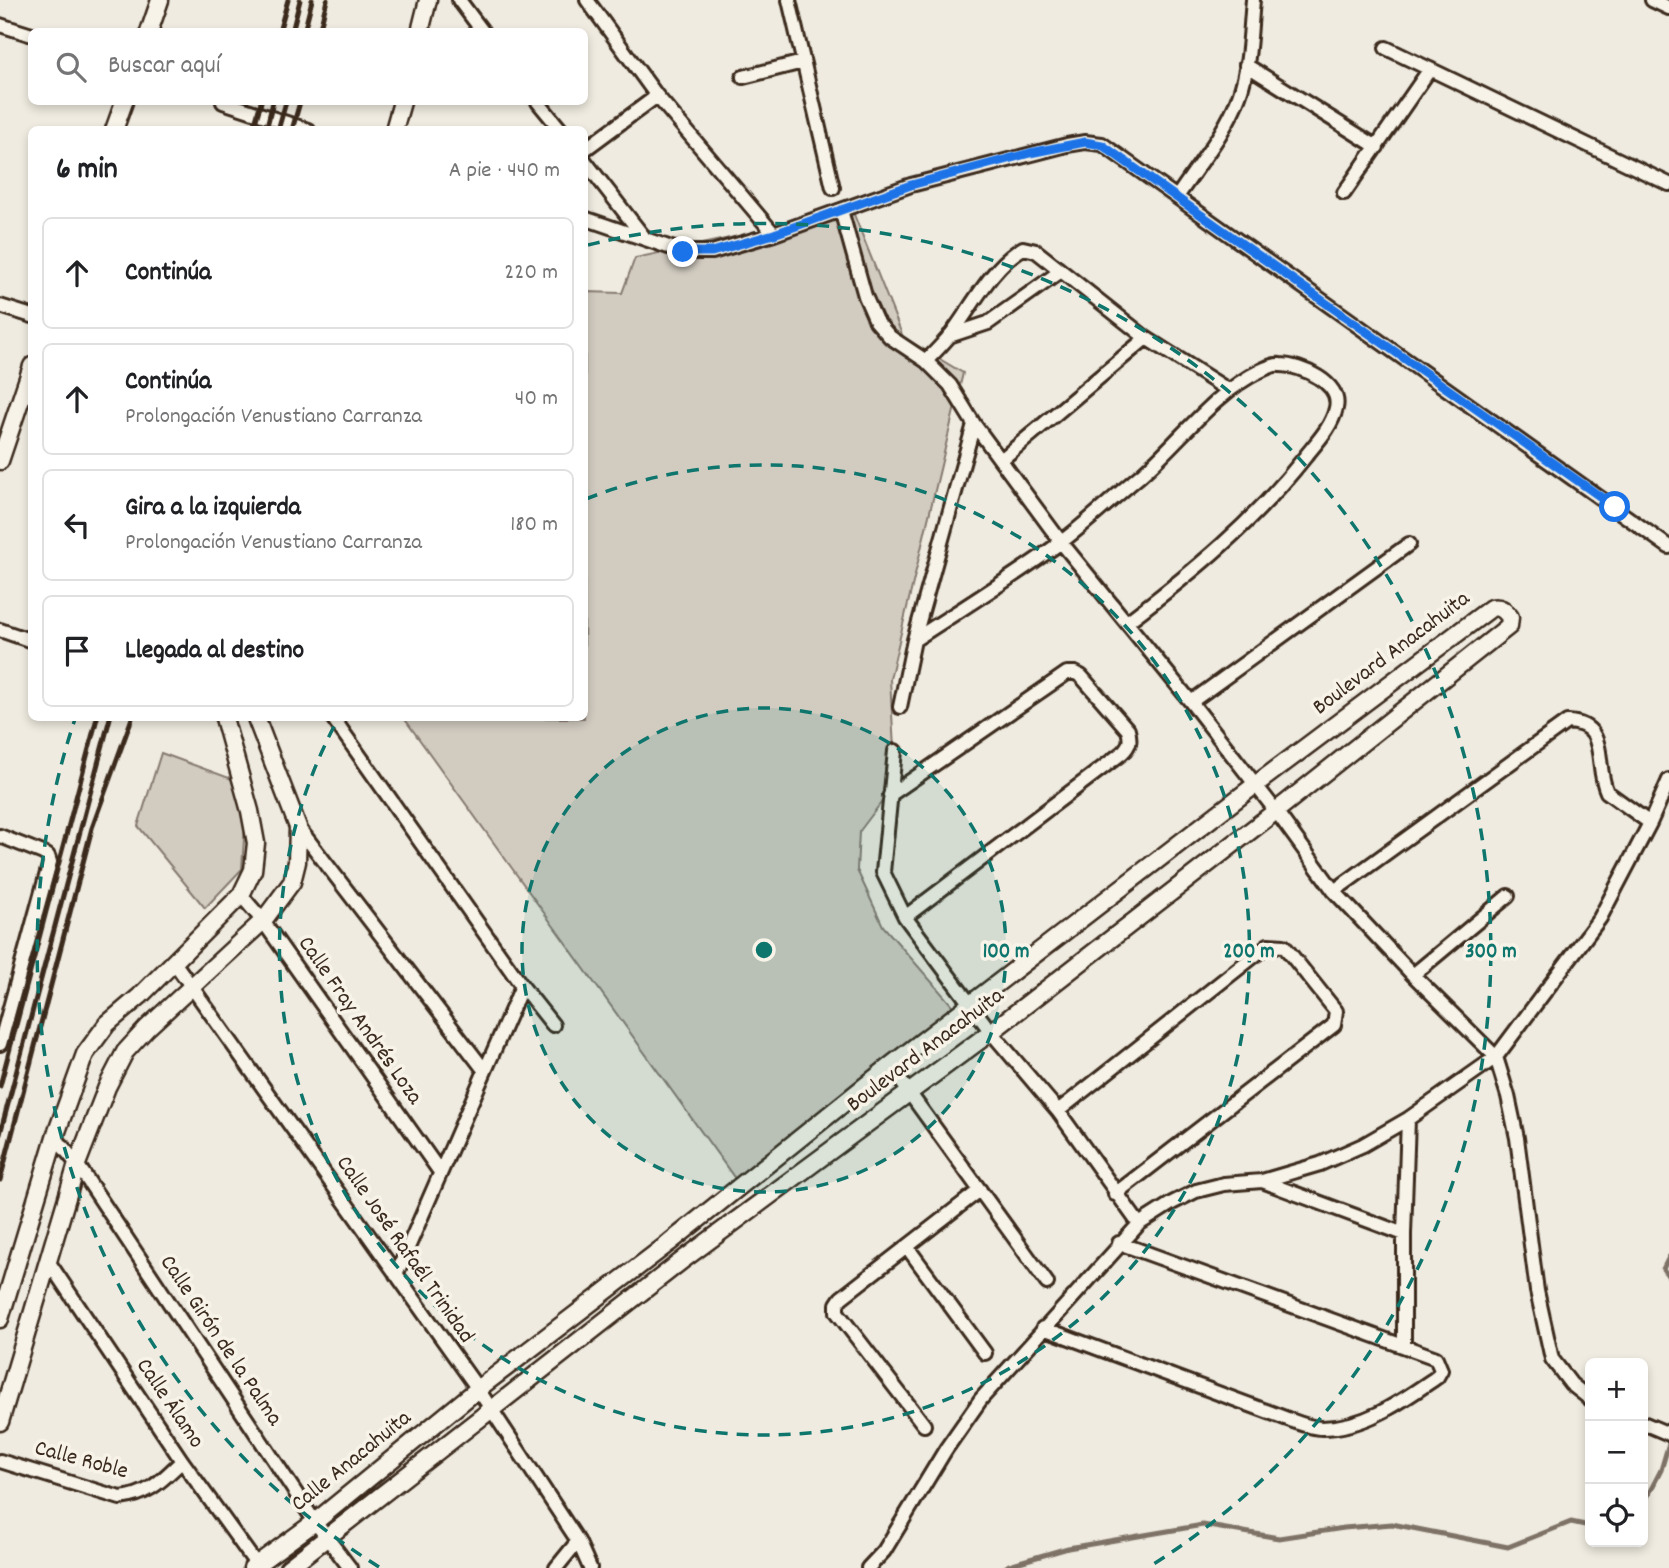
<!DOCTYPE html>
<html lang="es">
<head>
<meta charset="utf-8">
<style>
	:root { --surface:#fff; --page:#f2f2f2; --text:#202124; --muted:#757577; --line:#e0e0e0 }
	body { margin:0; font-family:Dekko,sans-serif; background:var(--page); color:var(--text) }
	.controls { position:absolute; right:21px; bottom:21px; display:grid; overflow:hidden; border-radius:10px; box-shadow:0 4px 10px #0003 }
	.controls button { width:63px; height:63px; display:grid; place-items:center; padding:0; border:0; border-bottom:2px solid var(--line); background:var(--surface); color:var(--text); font:35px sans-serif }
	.stop { position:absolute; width:21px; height:21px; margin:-16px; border:5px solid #1a73e8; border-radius:50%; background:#fff }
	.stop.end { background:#1a73e8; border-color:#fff; box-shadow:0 2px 7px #0008 }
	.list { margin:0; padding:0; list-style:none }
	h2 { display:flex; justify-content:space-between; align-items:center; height:91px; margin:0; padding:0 28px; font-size:30px }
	h2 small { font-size:23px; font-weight:400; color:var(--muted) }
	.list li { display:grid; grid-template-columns:46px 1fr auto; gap:21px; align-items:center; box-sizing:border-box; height:112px; margin:0 14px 14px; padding:0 14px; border:2px solid var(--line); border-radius:10px }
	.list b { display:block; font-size:26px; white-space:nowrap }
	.list p { margin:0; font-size:23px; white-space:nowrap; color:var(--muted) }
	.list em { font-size:23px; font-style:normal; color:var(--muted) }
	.icon { flex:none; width:38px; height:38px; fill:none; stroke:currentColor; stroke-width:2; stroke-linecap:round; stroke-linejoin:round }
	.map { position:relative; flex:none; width:1669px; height:1568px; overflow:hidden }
	.search { position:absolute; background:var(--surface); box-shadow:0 4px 10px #0003; left:28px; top:28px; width:560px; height:77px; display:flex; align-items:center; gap:18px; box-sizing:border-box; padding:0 24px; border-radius:10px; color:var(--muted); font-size:26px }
	.panel { position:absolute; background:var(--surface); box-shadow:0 4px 10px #0003; left:28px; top:126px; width:560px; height:595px; border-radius:10px }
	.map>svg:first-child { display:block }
	.green { fill:#d1cbc0; stroke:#867a6f; stroke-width:2 }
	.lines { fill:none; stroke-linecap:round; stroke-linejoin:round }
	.stream { stroke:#7e7266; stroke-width:5 }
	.minor-casing { stroke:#3b2a1e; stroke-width:18 }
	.tertiary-casing { stroke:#3b2a1e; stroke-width:21 }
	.minor { stroke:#f7f3e8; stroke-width:12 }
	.tertiary { stroke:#f7f3e8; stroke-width:16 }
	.rail { stroke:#3b2a1e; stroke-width:5 }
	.route { stroke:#1a73e8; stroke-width:9 }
	.ring { fill:none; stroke:#0f766e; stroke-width:3.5; stroke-dasharray:12 9 }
	.labels { text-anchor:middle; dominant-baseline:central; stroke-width:7; stroke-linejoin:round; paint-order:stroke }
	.street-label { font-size:23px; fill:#3b2a1e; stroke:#f7f3e8 }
	.centre { fill:#0f766e; stroke:#f7f3e8; stroke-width:3.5 }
	.ring-label { font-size:21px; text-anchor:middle; font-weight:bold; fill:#0f766e; stroke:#f7f3e8; stroke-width:7; stroke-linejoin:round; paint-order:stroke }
</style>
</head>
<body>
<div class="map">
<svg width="1669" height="1568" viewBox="0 0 1669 1568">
	<rect width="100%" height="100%" fill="#efebe0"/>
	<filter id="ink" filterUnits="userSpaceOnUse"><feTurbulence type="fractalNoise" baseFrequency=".0143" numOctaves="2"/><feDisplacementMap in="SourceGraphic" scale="14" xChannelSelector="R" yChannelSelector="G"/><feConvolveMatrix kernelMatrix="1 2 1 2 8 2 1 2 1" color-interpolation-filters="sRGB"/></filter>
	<g filter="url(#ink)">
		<path class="green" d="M853,212l50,125 60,36 -73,306 6,104 -37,49 -2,38 26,56 81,93 -228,161 -332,-462h180l1,-426 37,1 13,-35z
			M161,753l71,26 13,45 -3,45 -37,39 -67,-82z"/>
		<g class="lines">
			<path class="stream" d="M1669,1257l-6,12 6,8
				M1643,1505l18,-35 8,-27
				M1005,1568l4,-3 59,-17 135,-23 76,13 65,-10 48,-4 116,23 63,-25 19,4"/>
			<g class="minor-casing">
				<path id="minor" d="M459,0l24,32
					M587,0l70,96 117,138
					M789,0l44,188
					M1652,0l17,8
					M0,25l32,10
					M1386,48l283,136
					M1246,65l131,82
					M743,77l60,-15
					M223,102l85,28
					M538,102l23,28
					M584,150l73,-54
					M584,160l59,76
					M1344,193l86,-124
					M1177,197c21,-32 49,-65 62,-101 11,-30 11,-65 14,-96
					M841,210l24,86 11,25 14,16 36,24 24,24 24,39 87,118 130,160 85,109 58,80 79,84 83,82 12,39 9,42 20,153 15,68 19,25 19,15
					M584,218l99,34h29l62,-18 137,-49 156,-40 18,-3 17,2 567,403
					M0,306l32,10
					M949,336l39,-13 73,-52
					M926,361c9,-9 18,-18 26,-28 21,-28 40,-67 71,-85l13,3 110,87 82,52
					M1001,460l145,-122
					M0,630l32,11
					M914,640c49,-32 99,-63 146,-97 28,-21 54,-46 81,-68 39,-34 73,-82 119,-104 6,-3 14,-7 20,-6 21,0 62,18 56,43 -4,19 -20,35 -31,49 -51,65 -113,116 -178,165
					M1191,702l218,-158
					M900,707l14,-67 60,-216
					M333,718l189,268 31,39
					M895,751l-12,121 22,45 86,115 67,79 81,113
					M890,795l177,-122h8l6,3 47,54c3,11 2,15 -6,23l-217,164
					M298,827l187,244
					M0,836l43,17 5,3 2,6 -50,182
					M1334,891l233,-169c43,1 27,44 40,70l43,31
					M241,895l22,26 177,251
					M174,962l304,427 100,152 12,27
					M1413,975l95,-79
					M890,1066l157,217
					M1058,1111l210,-166 16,1 52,65 -2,14 -219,169
					M55,1137l22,27 238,358 35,46
					M1262,1181l142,53
					M907,1247l78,106
					M48,1261l134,200 77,107
					M396,1275l126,-289
					M1043,1328l242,90c11,4 25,10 37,10 44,0 81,-28 115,-51l4,-7 -5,-12 -317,-115
					M1404,1346v-112l4,-115
					M1643,1423l26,11
					M924,1425l-87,-113v-8l4,-6 139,-108
					M0,1461l120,37c29,-3 42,-18 62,-37
					M556,1568l22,-27
					M868,1568l16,-17 62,-102 35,-50 158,-175 33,-21 24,-12 28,-7 38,-3 58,-17 43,-19 45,-26 88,-62 104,-139 50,-95 19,-43"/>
			</g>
			<g class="tertiary-casing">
				<path id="tertiary" d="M149,32l11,-32
					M420,32l8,-32
					M114,130l10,-28
					M394,130l8,-28
					M0,461l32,-95
					M0,1319l55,-182 30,-83 22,-30 33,-28 101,-101 12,-25 3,-27 -6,-32 -26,-93
					M0,1422l77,-258 30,-77 18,-35 22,-24 116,-107 29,-39 5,-20 1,-35 -42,-109
					M252,1568l63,-46 163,-133 191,-146 221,-177 365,-281 236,-177c10,-2 13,2 19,9l-1,9 -233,185 -285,221 -307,227 -396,309"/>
			</g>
			<use href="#minor" class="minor"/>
			<use href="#tertiary" class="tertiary"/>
			<path class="rail" d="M279,32l9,-32
				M292,32l8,-32
				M304,32l8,-32
				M319,32l8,-32
				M253,130l8,-28
				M266,130l7,-28
				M278,130l8,-28
				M292,130l8,-28
				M0,1086l97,-368
				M0,1134l110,-416
				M0,1180l92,-352 40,-110"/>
		</g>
	</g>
	<g class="lines" filter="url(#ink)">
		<path class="route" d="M683,252h29l62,-18 137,-49 119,-32 55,-11 17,3 513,362"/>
	</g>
	<circle cx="764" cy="950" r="242" fill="#0f766e" fill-opacity=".12"/>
	<g class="ring">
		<circle cx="764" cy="950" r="242"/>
		<path d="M586 499A485 485 0 1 1 338 719"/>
		<path d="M379 1567A727 727 0 0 1 75 719M588 245A727 727 0 0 1 1149 1567"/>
	</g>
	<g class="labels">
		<g class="street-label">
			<text transform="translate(1392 654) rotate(-37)">Boulevard Anacahuita</text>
			<text transform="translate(359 1021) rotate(55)">Calle Fray Andrés Loza</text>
			<text transform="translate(926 1051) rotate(-37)">Boulevard Anacahuita</text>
			<text transform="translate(404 1250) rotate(55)">Calle José Rafaél Trinidad</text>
			<text transform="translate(220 1341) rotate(56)">Calle Girón de la Palma</text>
			<text transform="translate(169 1404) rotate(56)">Calle Álamo</text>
			<text transform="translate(81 1461) rotate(15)">Calle Roble</text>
			<text transform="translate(352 1462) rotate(-39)">Calle Anacahuita</text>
		</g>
	</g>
	<circle cx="764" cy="950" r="10" class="centre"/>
	<g class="ring-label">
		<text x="1006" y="957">100 m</text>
		<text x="1249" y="957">200 m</text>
		<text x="1491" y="957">300 m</text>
	</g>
</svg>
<div class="controls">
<button>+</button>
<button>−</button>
<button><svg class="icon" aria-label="locate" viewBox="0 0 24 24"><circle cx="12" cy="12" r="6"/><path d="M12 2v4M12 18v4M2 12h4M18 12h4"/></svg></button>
</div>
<div class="stop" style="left:1615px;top:507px"></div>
<div class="stop end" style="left:683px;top:252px"></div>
<div class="search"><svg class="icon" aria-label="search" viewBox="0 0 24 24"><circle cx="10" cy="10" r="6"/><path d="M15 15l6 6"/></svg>Buscar aquí</div>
<section class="panel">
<h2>6 min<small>A pie · 440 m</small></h2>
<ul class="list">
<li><svg class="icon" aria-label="ahead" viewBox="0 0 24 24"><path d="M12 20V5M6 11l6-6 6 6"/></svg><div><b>Continúa</b></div><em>220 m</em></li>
<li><svg class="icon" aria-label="ahead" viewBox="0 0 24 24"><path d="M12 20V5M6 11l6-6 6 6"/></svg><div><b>Continúa</b><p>Prolongación Venustiano Carranza</p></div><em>40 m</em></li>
<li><svg class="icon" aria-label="left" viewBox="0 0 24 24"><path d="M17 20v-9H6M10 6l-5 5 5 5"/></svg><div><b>Gira a la izquierda</b><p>Prolongación Venustiano Carranza</p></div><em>180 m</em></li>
<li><svg class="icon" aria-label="arrive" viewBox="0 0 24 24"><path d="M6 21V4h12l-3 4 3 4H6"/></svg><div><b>Llegada al destino</b></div></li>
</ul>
</section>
</div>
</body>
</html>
